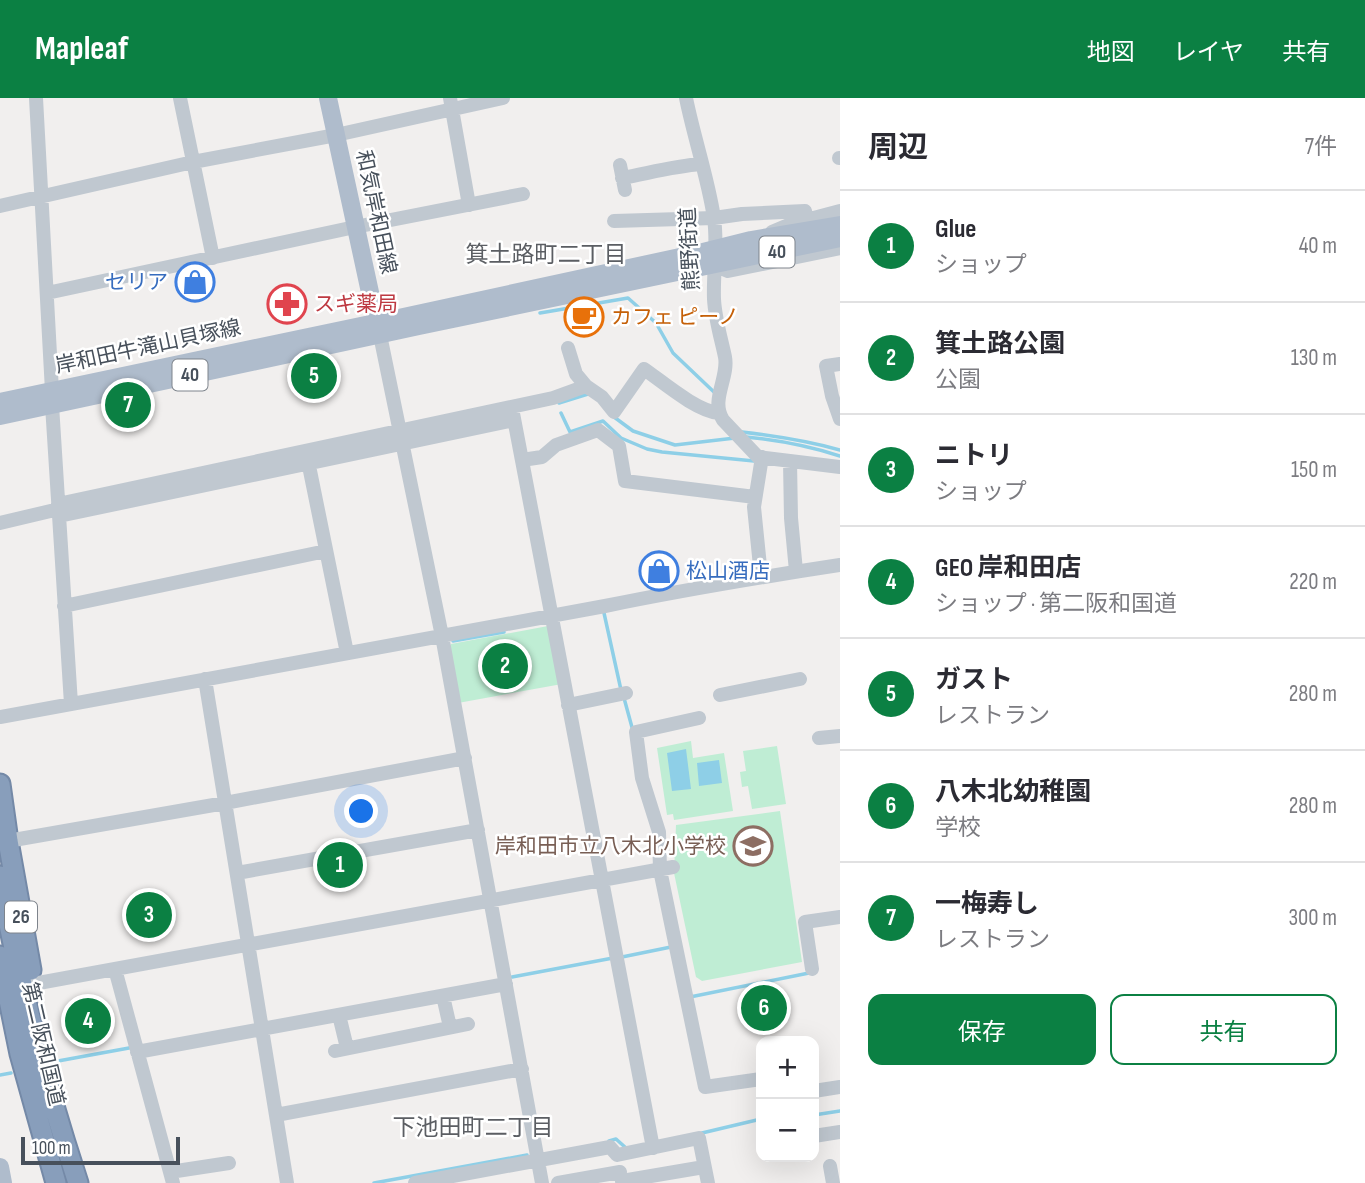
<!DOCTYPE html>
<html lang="ja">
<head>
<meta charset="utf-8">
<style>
	:root { --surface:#fff; --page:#f2f2f3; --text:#2b2b33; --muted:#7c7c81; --line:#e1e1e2; --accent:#0b8043 }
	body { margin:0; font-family:"Sofia Sans Condensed","Noto Sans JP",sans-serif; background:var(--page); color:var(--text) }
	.controls { position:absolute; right:21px; bottom:21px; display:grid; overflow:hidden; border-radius:14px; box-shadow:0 7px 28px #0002 }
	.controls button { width:63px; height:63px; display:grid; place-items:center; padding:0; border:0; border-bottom:2px solid var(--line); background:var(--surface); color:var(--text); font:35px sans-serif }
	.scale { position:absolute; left:21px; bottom:18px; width:159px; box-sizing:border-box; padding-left:7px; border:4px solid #47505b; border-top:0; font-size:19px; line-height:24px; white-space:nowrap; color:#47505b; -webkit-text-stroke:5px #fff; paint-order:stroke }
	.you { position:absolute; left:362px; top:714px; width:24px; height:24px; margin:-18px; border:5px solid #fff; border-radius:50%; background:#1a73e8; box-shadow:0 0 0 10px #1a73e833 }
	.badge { display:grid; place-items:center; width:46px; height:46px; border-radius:50%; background:var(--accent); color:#fff; font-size:23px; font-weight:700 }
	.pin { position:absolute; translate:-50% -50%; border:4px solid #fff; box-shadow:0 2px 7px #0006 }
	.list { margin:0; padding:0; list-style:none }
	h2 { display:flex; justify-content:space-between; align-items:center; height:91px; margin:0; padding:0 28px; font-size:30px }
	h2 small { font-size:23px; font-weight:400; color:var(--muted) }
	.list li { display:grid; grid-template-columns:46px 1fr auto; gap:21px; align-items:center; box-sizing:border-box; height:112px; padding:0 28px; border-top:2px solid var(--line) }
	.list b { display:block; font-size:26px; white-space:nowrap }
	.list p { margin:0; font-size:23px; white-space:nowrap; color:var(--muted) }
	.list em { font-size:23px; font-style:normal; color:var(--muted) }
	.actions { display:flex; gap:14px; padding:21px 28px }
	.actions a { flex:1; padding:16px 0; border:2px solid var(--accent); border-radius:14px; text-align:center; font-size:24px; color:var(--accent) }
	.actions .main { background:var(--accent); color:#fff }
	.map { position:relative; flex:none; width:840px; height:1085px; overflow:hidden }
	header { display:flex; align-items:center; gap:42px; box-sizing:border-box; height:98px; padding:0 35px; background:var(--accent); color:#fff }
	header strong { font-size:33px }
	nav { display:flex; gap:38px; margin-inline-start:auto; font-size:24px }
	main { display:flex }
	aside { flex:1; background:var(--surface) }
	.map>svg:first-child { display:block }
	.green { fill:#bfedd4 }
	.water { fill:#8ecfe7 }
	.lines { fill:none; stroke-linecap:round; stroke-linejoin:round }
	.stream { stroke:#8ecfe7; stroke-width:3.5 }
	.highway-casing { stroke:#7489a7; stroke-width:23 }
	.minor { stroke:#c0c8d0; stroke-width:14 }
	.major { stroke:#afbccc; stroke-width:18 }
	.highway { stroke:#889ebb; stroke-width:19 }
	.labels { text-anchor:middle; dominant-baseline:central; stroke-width:5; stroke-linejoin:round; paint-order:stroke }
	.shield { fill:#fff; stroke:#7e848c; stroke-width:2 }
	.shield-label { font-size:19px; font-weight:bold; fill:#47505b }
	.street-label { font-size:21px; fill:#47505b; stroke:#fff }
	.shop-label { font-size:21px; fill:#366cbe; stroke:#fff; text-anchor:end }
	.health-label { font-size:21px; fill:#be3a42; stroke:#fff; text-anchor:start }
	.food-label { font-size:21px; fill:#c56008; stroke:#fff; text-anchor:start }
	.education-label { font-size:21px; fill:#785e54; stroke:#fff; text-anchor:end }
	.neighbourhood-label { font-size:23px; fill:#5b5e63; stroke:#fff }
</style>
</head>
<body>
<header>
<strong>Mapleaf</strong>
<nav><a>地図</a><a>レイヤ</a><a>共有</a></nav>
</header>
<main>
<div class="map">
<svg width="840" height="1085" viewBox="0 0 840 1085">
	<rect width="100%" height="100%" fill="#f1efee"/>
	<path class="green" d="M548,528l14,58 -104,19 -10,-54 3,-5z
		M691,643l2,17 31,-5 9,58 -59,9 -1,-6 -6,1 -10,-67z
		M777,648l9,58 -34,5 -4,-23 -6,1 -2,-15 6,-1 -3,-20z
		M780,713l22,151 -100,19 -6,-4 -22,-104 2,-48z"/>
	<path class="water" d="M686,651l5,40 -19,2 -5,-38z
		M719,662l3,23 -23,3 -2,-23z"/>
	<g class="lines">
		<path class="stream" d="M540,215l88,-15 28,25 17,30 42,40
			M559,305l29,-9
			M561,315l9,19 33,-11 18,17 26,11 15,3 92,9
			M614,319l19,14 42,14 60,-7
			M742,334c34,4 66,9 98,18
			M746,339c32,3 63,9 94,19
			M604,515l17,77
			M453,543l51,-9
			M624,600l9,33
			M622,859l49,-10
			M512,879l101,-19
			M690,899l119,-24
			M58,963l71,-13
			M0,977l11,-2
			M814,1017l26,-4
			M702,1035l59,-14
			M609,1043l7,-2 10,9
			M374,1085l153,-28"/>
		<g class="highway-casing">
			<path id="highway" d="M0,686l8,57 23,129
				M0,778c18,104 45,207 78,307
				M0,858l20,98 36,129"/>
		</g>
		<path class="minor" d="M36,0l16,293
			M180,0l33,160
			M450,0l19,107
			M686,0c8,40 22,80 28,120 4,27 -1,54 0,81 1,20 7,39 11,58 4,21 -15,43 -2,63l35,37 82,10
			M839,60h1
			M620,67l5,25
			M622,80c27,-5 53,-12 79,-14
			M0,108l193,-44 143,-27 167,-37
			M614,123l100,-3 28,-4 63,-3 2,9
			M772,134l19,-8 49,-13
			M714,167l14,6 112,-23
			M47,195l308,-66 168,-33
			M380,237l62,301 100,547
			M840,266l-14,2 6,30 8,23
			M586,288l16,11 12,15 30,-43c19,13 52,42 75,44
			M52,307l19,299
			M512,310l141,740
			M307,358l40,197
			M522,362l20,-3 14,-12 42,-15 21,16 6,35 130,16
			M790,363l1,57 5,53
			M58,406l495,-106 33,-12 -10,-12 -8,-26
			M59,418l455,-96
			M0,425l59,-14
			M761,478l-7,-69 8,-50
			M64,508l262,-55
			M205,581l82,504
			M720,597l80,-16
			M568,607l58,-12
			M0,619l605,-111c78,-16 156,-29 235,-41
			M699,620l-63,14 6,46 17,54 1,38 45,217 56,-8
			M819,640l21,-2
			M8,743l217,-38 240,-45
			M237,775l241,-43
			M115,871l58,214
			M812,871l-7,-47 35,-5
			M33,886l640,-117
			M443,898l7,31
			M339,917l8,33
			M335,953l133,-27
			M137,954l369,-68
			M814,993l26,-4
			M276,1017l246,-46
			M814,1038l26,-4
			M830,1068l3,17
			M170,1074l59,-9
			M622,1083l82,-14
			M415,1085l195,-36 7,8 82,-17 9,45
			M558,1085l62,-11"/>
		<path class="major" d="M328,0l51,236
			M0,304l394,-83 309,-67 48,-12 89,-15
			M0,318l419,-90 421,-88
			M0,1069l3,16"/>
		<use href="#highway" class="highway"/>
	</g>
	<defs>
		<g id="shop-ring" transform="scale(2.0125)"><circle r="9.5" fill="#fff" stroke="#3f7fe0" stroke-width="1.5"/><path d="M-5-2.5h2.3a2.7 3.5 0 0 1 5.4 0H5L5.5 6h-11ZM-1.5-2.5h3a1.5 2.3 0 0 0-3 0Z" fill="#3f7fe0"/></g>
		<g id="pharmacy-ring" transform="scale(2.0125)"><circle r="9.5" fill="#fff" stroke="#e0444e" stroke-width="1.5"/><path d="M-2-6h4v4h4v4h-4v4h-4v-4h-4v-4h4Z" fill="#e0444e"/></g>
		<g id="cafe-ring" transform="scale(2.0125)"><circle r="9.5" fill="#fff" stroke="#e8710a" stroke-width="1.5"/><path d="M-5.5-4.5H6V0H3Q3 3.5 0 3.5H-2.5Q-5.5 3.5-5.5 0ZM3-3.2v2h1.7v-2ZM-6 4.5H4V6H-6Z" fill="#e8710a"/></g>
		<g id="school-ring" transform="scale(2.0125)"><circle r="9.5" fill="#fff" stroke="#8d6e63" stroke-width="1.5"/><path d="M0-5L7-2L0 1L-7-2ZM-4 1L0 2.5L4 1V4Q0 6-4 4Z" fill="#8d6e63"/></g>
	</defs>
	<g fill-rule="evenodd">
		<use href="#shop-ring" x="195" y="184"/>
		<use href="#pharmacy-ring" x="287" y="206"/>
		<use href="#cafe-ring" x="584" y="219"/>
		<use href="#shop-ring" x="659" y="473"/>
		<use href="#school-ring" x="753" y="748"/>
	</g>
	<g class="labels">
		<g class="shield">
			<rect x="759.5" y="138.5" width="35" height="31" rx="5"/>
			<rect x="172.5" y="261.5" width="35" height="31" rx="5"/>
			<rect x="5" y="803.5" width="32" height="31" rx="5"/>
		</g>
		<g class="shield-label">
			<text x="777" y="154">40</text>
			<text x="190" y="277">40</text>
			<text x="21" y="819">26</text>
		</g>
		<g class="street-label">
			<text transform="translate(376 114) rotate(78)">和気岸和田線</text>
			<text transform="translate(690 151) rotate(-93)">熊野街道</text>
			<text transform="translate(148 249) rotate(-12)">岸和田牛滝山貝塚線</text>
			<text transform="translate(43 946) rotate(77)">第二阪和国道</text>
		</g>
		<g class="shop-label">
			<text x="168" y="184">セリア</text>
			<text x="686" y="473" text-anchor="start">松山酒店</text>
		</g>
		<g class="health-label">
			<text x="314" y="206">スギ薬局</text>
		</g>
		<g class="food-label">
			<text x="611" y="219">カフェ ピーノ</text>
		</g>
		<g class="education-label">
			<text x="726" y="748">岸和田市立八木北小学校</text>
		</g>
		<g class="neighbourhood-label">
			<text x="546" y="157">箕土路町二丁目</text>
			<text x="473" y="1030">下池田町二丁目</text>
		</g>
	</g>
</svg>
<div class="controls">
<button>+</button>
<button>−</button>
</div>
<div class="scale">100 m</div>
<div class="you"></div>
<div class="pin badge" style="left:340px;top:767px">1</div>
<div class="pin badge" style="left:505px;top:568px">2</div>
<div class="pin badge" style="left:149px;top:817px">3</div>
<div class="pin badge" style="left:88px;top:923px">4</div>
<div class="pin badge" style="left:314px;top:278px">5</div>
<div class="pin badge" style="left:764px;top:910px">6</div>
<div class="pin badge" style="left:128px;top:307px">7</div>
</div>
<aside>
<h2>周辺<small>7件</small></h2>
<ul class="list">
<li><span class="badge">1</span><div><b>Glue</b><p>ショップ</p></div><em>40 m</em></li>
<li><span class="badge">2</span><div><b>箕土路公園</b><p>公園</p></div><em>130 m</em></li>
<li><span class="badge">3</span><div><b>ニトリ</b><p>ショップ</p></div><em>150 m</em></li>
<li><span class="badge">4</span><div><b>GEO 岸和田店</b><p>ショップ · 第二阪和国道</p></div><em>220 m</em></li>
<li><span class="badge">5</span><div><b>ガスト</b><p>レストラン</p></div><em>280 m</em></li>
<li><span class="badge">6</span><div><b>八木北幼稚園</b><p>学校</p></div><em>280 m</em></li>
<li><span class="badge">7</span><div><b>一梅寿し</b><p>レストラン</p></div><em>300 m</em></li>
</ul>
<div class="actions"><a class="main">保存</a><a>共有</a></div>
</aside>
</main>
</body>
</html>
